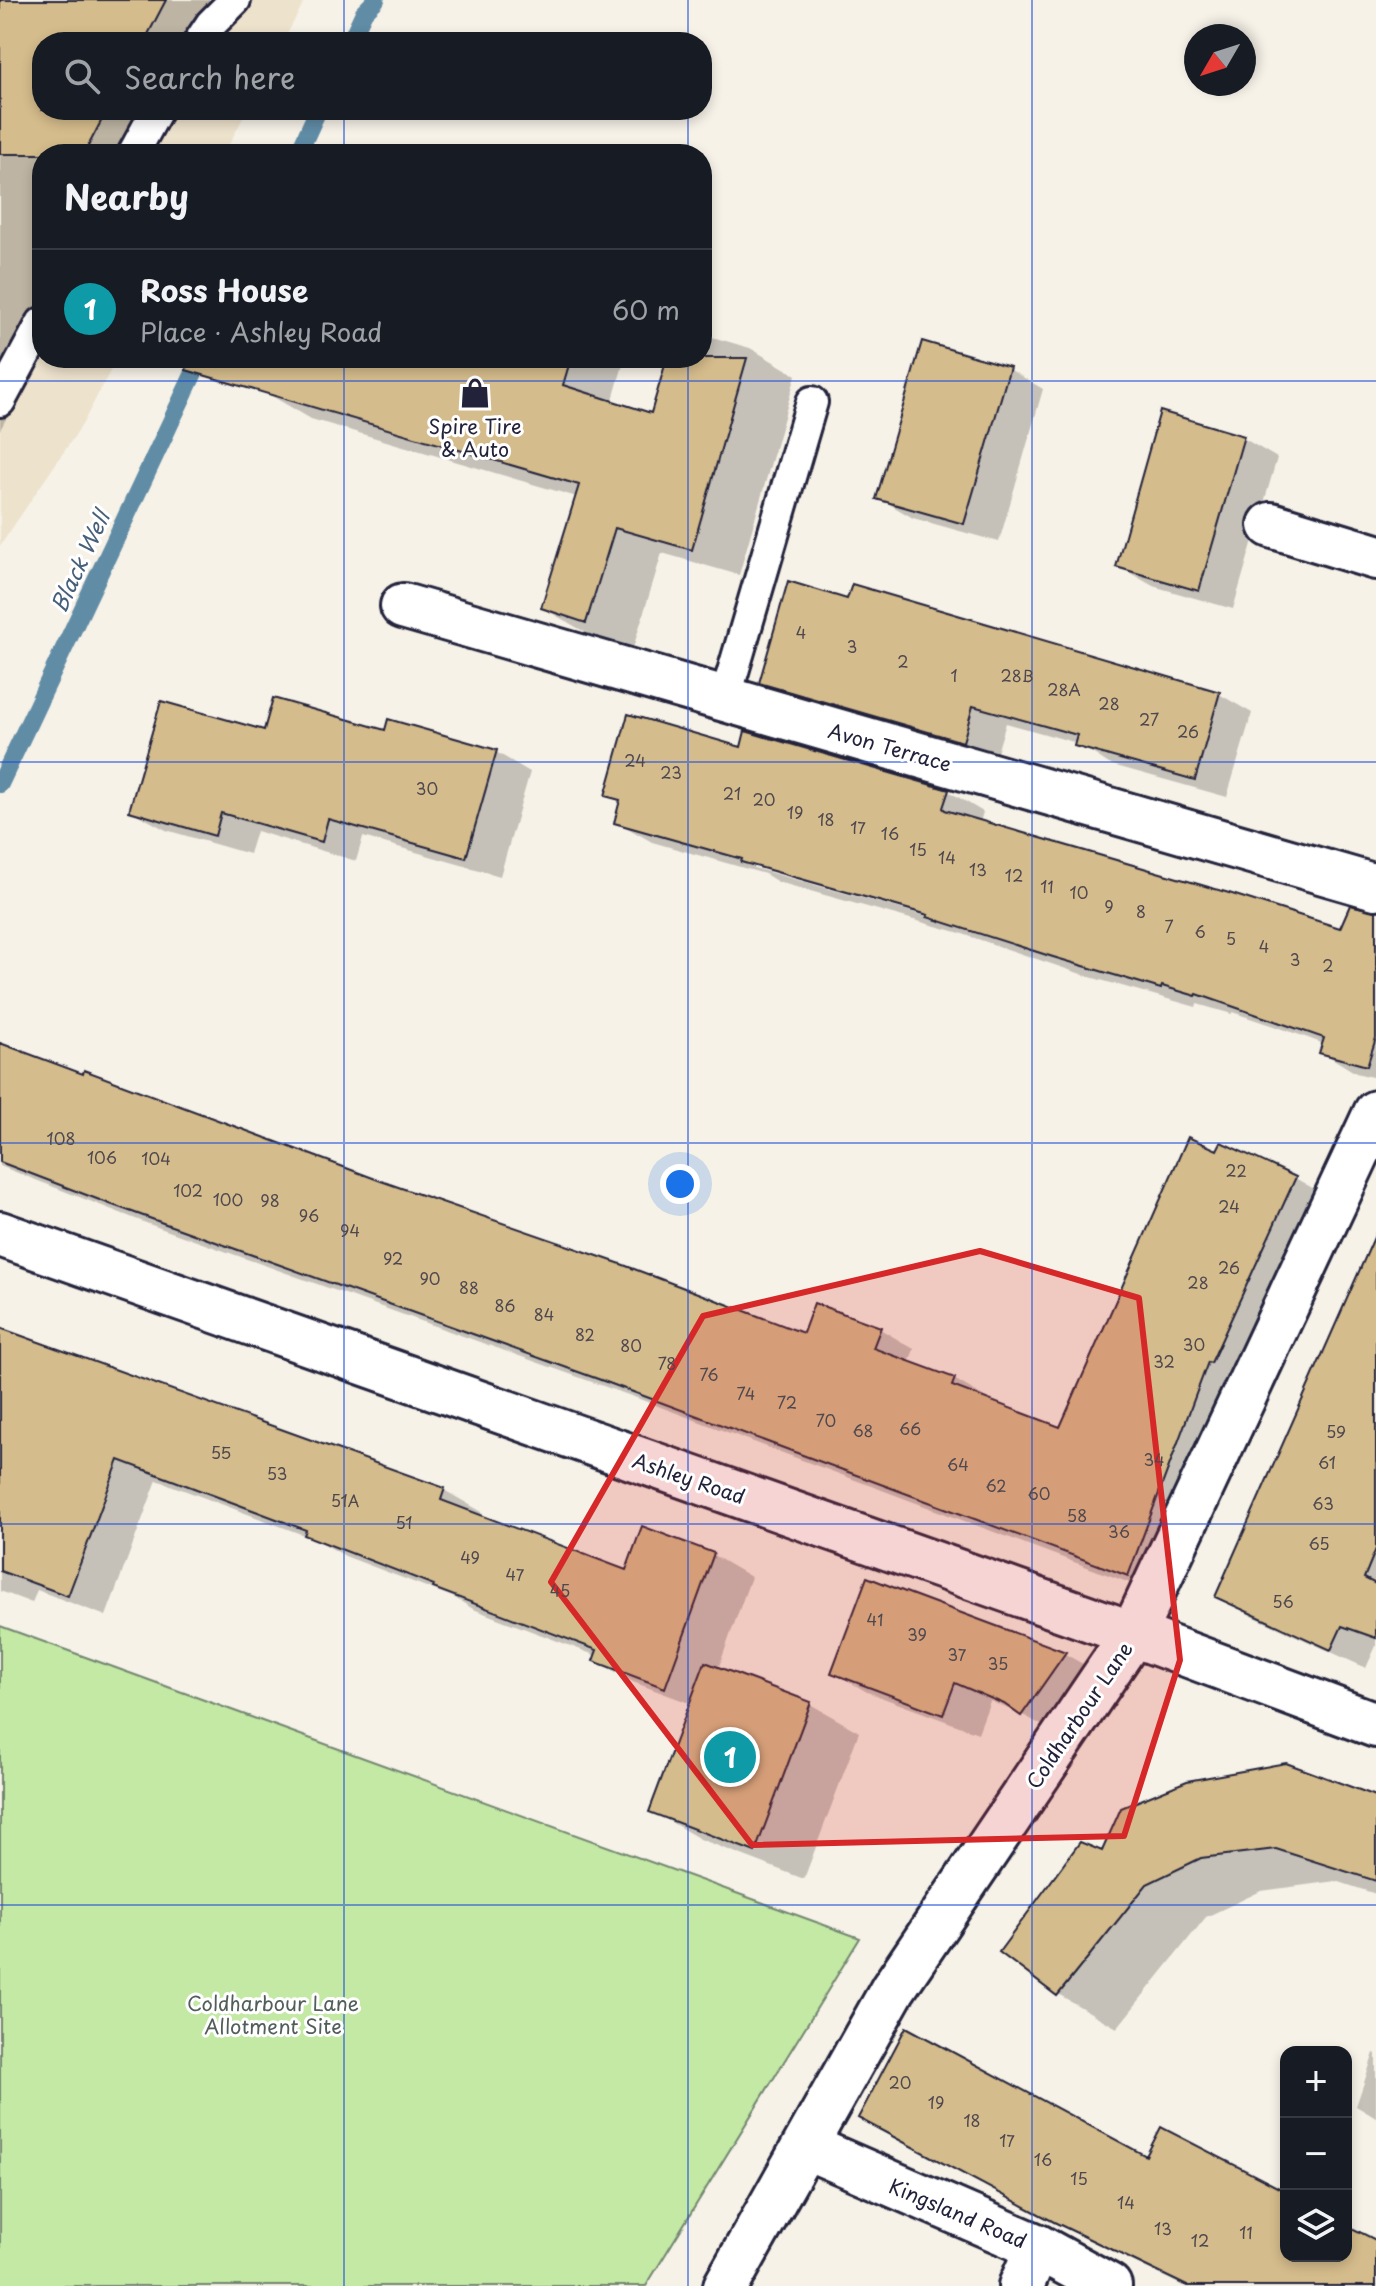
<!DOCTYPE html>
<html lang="en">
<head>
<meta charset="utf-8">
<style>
	:root { --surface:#171b24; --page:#20242c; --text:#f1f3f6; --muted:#9ea1a6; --line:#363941; --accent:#0f766e }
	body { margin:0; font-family:"Playpen Sans",sans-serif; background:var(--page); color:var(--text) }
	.controls { position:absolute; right:24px; bottom:24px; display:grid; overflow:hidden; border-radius:16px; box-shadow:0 4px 12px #0003 }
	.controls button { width:72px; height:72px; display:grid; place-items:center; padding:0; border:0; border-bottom:2px solid var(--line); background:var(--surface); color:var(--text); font:40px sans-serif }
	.compass { position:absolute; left:1184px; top:24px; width:72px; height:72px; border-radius:50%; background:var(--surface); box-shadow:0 4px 12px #0003; rotate:231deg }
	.you { position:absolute; left:680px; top:1184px; width:28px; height:28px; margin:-20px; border:6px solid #fff; border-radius:50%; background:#1a73e8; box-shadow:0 0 0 12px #1a73e833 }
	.badge { display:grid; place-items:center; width:52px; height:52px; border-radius:50%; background:var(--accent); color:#fff; font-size:26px; font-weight:700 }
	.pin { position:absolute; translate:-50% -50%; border:4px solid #fff; box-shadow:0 2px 8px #0006 }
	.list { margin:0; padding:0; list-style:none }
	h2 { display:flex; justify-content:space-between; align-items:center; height:104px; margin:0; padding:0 32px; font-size:34px }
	h2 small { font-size:26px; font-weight:400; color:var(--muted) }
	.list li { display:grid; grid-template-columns:52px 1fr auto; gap:24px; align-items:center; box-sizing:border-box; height:120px; padding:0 32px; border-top:2px solid var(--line) }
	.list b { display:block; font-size:30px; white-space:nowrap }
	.list p { margin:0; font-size:26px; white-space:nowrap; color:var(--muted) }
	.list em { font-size:26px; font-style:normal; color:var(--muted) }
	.icon { flex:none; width:44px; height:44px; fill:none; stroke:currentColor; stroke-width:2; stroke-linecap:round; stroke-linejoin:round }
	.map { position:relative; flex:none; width:1376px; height:2286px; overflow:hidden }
	.search { position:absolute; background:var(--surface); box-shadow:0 4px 12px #0003; left:32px; top:32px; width:680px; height:88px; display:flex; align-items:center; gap:20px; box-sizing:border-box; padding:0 28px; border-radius:32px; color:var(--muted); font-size:30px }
	.panel { position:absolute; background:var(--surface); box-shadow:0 4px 12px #0003; left:32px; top:144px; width:680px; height:224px; border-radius:32px }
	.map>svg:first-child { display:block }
	.built { fill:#ede2cc }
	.green { fill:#c3e9a4; stroke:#728670; stroke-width:2 }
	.shadow { fill:#0003; fill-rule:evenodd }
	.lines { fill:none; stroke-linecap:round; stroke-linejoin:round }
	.stream { stroke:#618ca6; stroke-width:18 }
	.building { fill:#d5bc8c; stroke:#22223b; stroke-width:2 }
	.lane-casing { stroke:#22223b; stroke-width:36 }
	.street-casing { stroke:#22223b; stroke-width:50 }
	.lane { stroke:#fff; stroke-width:30 }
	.street { stroke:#fff; stroke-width:44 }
	.marked { fill:#d62828; fill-opacity:0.2; stroke:#d62828; stroke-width:6; stroke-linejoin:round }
	.grid { fill:none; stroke:#1d4ed8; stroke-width:2; stroke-opacity:0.55 }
	.labels { text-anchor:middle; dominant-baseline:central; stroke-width:6; stroke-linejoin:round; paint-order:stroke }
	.number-label { font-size:16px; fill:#4f484f }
	.poi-label { font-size:20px; fill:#22223b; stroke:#fff }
	.street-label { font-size:20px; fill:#22223b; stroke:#fff }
	.park-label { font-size:20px; fill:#525e5a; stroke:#fff }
	.water-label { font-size:22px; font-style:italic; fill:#476079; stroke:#fff }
</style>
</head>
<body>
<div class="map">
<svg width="1376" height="2286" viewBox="0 0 1376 2286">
	<rect width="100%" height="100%" fill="#f7f2e8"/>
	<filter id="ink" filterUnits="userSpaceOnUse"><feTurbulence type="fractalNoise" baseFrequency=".0125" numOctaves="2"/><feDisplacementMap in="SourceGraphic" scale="16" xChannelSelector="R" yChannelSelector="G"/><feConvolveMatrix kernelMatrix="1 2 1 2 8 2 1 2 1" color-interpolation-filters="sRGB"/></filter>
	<g filter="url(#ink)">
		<path class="built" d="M0,0h305l-22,42h-241v68h205l-23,44h-182v204h75l-35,67 -82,121z"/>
		<path class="green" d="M0,1626l860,312 -214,348h-646z"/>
		<path class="shadow" d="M0,0h230l-23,42h-165v68h129l-23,44h-106v198l-42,78z
			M702,334l48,14 46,27 -57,200 -77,-22 -29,95 -43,-13 -47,-27 34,-111 -266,-78 -46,-27 10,-34h350l-13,45 41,12 16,-57h33z
			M1009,369l34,20 -44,153 -86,-24 -34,-20z
			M1243,438l34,20 -44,151 -80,-23 -35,-20z
			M853,586l366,108 33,19 -25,84 -118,-33 -32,-21 -71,-20 -11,36 -201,-58 -32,-19 87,-81z
			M386,732l110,20 34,20 -30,104 -137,-39 -7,24 -100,-30 -7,23 -83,-24 -35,-19 134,-78z
			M742,750l206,41 35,21 -3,10 361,109 35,-19v166l-20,-5 -34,-21 2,-8 -24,-9 -68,-23v2l-35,-10 -1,3 -106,-30 -133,-45 -179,-50 -13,-8 -113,-32 -35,-20 5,-19 -15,-8zM745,862l193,53 -1,4 -183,-51z
			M0,1045l804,291 76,-7 34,20 -5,14 45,16 34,20 -1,3 74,28 161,-285 73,33 35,20 -168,397 -528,-198 -488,-174 -146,-57z
			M1376,1312v334l-10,22 -114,-52 -35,-20z
			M0,1329l444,161 38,22 -2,5 147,55 86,-17 38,22 -33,92 92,35 49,28 -55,147 -104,-40 -48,-28 40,-107 -59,-22 -38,-22 2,-4 -124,-47 -18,-11 -110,-42 -28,-16 -160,-60 -51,136 -69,-26 -5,13 -32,-12z
			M868,1580l197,74 34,19 -42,61 -30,-17 -37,-16 -12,32 -111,-41 -34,-20z
			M1376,1799v95l-40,-13 -75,10 -55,26 -89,111 -59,-34 45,-141z
			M1374,2053l2,1v64l-20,-12z
			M894,2136l253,23 139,37v60h60v-30l30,13v47h-193l-92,-45z"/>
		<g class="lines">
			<path class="stream" d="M350,42l14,-30 12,-12
				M298,154l20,-44
				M0,784l201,-426"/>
		</g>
		<path class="building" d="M0,0h166l-22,42h-102v68h65l-23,44h-84z
			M922,341l88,26 -46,157 -88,-25z
			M188,358h383l-8,27 88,28 16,-55h80l-55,192 -77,-22 -29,95 -45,-15 38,-123 -393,-115z
			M1160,411l84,25 -45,155 -83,-24z
			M788,581l59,18 5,-15 368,108 -25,88 -121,-34 3,-11 -104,-29 -10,36 -204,-59z
			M273,698l112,32 3,-11 109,31 -31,108 -138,-39 -6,23 -101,-29 -6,23 -86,-25 32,-110 103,29z
			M628,714l113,33 4,-16 204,59 -6,18 2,2 284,83 111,35 10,-23 26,6v127l-9,28 -48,-13 5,-15 -127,-44 -1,2 -34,-10 -1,3 -30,-9 -78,-23 -126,-40 1,-2 -187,-53 1,-3 -128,-36 6,-23 -15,-4z
			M0,1043l83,31 1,-4 297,111 240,83 182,69 11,-30 67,24 -8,21 82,30 -3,8 108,41 128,-290 29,13 4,-8 75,35 -85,186 -3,-1 -80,214 -530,-197 -488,-175 -110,-42z
			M1376,1233v316l-12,29 12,6v54l-34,-12 -11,24 -116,-53z
			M0,1328l445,160 -4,12 185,70 16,-44 72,27 -49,135 -72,-27 4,-11 -164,-62 1,-3 -130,-50 2,-5 -187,-70 -51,136 -68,-25z
			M867,1577l41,16 158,59 -45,64 -17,-12 -49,-21 -12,32 -112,-42z
			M705,1662l106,40 -56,150 -106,-40z
			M1286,1763l90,33v85l-100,-32 -75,9 -54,26 -90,112 -58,-44 81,-110 22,9 19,-43 66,-27z
			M906,2027l240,129 15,-29 122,63 -1,2 4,3v61h60v-31l30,15v46h-189l-133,-64 -196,-104z"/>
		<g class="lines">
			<g class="lane-casing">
				<path id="lane" d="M199,42l12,-18 24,-24
					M133,154l24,-44
					M0,401l42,-78
					M725,699l87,-297"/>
			</g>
			<g class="street-casing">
				<path id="street" d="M1271,525l105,32
					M403,606l973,281
					M0,1234l1133,400 243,91
					M805,2146l233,101 71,39
					M726,2286l167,-297 240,-355 243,-521
					M1021,2286l17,-39"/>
			</g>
			<use href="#lane" class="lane"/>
			<use href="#street" class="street"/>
		</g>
	</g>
	<path class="marked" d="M980,1251l159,47 41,362 -56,176 -372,9 -201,-263 152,-266z"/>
	<path class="grid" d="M344,0v42M688,0v42M1032,0v2286M344,110v44M688,110v44M344,358v1928M688,358v1928M0,381h1376M0,762h1376M0,1143h1376M0,1524h1376M0,1905h1376"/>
	<defs>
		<g id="shop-bare" transform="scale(2.4)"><path d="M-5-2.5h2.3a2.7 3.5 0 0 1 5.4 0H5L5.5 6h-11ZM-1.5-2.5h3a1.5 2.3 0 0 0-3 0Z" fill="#22223b" stroke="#fff" stroke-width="2.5" paint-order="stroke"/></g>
	</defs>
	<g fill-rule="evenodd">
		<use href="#shop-bare" x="475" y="393"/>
	</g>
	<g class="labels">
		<g class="number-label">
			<text x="801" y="632">4</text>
			<text x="852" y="646">3</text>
			<text x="903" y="661">2</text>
			<text x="954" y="675">1</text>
			<text x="1017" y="675">28B</text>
			<text x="1064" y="689">28A</text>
			<text x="1109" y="703">28</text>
			<text x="1149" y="719">27</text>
			<text x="1188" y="731">26</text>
			<text x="635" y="760">24</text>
			<text x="671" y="772">23</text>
			<text x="427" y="788">30</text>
			<text x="732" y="793">21</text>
			<text x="764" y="799">20</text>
			<text x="795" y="812">19</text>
			<text x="826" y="819">18</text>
			<text x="858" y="827">17</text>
			<text x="890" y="833">16</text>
			<text x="918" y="849">15</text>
			<text x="947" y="857">14</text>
			<text x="978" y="869">13</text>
			<text x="1014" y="875">12</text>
			<text x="1047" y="886">11</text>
			<text x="1079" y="892">10</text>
			<text x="1109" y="906">9</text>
			<text x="1141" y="911">8</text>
			<text x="1169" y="926">7</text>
			<text x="1200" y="931">6</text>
			<text x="1231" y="938">5</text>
			<text x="1264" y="946">4</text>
			<text x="1295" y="959">3</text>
			<text x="1328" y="965">2</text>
			<text x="61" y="1138">108</text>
			<text x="102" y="1157">106</text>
			<text x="156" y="1158">104</text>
			<text x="1236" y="1170">22</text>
			<text x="188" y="1190">102</text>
			<text x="228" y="1199">100</text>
			<text x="270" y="1200">98</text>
			<text x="1229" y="1206">24</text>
			<text x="309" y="1215">96</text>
			<text x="350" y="1230">94</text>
			<text x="393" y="1258">92</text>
			<text x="1229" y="1267">26</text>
			<text x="430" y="1278">90</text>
			<text x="1198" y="1282">28</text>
			<text x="469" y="1287">88</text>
			<text x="505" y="1305">86</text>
			<text x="544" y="1314">84</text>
			<text x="585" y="1334">82</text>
			<text x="1194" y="1344">30</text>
			<text x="631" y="1345">80</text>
			<text x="1164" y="1361">32</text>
			<text x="667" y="1363">78</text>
			<text x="709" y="1374">76</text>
			<text x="746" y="1393">74</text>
			<text x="787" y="1402">72</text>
			<text x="826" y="1420">70</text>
			<text x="910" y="1428">66</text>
			<text x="863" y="1430">68</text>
			<text x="1336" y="1431">59</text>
			<text x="221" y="1452">55</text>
			<text x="1154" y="1459">34</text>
			<text x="1327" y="1462">61</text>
			<text x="958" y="1464">64</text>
			<text x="277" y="1473">53</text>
			<text x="996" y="1485">62</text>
			<text x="1039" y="1493">60</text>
			<text x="345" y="1500">51A</text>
			<text x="1323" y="1503">63</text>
			<text x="1077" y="1515">58</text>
			<text x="404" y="1522">51</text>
			<text x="1119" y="1531">36</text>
			<text x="1319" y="1543">65</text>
			<text x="470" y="1557">49</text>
			<text x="515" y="1574">47</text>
			<text x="560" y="1590">45</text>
			<text x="1283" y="1601">56</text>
			<text x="875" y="1619">41</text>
			<text x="917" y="1634">39</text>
			<text x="957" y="1654">37</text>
			<text x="998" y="1663">35</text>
			<text x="900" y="2082">20</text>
			<text x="936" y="2102">19</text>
			<text x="972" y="2120">18</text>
			<text x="1007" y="2140">17</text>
			<text x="1043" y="2159">16</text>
			<text x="1079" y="2178">15</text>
			<text x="1126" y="2202">14</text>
			<text x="1163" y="2228">13</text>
			<text x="1246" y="2232">11</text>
			<text x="1200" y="2240">12</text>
		</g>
		<g class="poi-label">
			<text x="475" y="426">Spire Tire<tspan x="475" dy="23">&amp; Auto</tspan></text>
		</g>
		<g class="street-label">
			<text transform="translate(890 747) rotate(16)">Avon Terrace</text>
			<text transform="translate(689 1478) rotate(19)">Ashley Road</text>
			<text transform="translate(1079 1715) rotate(-56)">Coldharbour Lane</text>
			<text transform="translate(958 2213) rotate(23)">Kingsland Road</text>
		</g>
		<g class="park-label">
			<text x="273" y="2003">Coldharbour Lane<tspan x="273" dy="23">Allotment Site</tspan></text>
		</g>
		<g class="water-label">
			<text transform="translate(79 561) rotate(-65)">Black Well</text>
		</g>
	</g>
</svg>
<div class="controls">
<button>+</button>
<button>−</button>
<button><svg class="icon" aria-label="layers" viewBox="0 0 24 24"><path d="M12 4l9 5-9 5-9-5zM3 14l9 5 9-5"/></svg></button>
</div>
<svg class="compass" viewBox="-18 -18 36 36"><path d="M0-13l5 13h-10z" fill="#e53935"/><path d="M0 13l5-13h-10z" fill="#9ea1a6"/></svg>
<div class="you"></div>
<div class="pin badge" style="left:730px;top:1757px;background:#0f9aa8">1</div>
<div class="search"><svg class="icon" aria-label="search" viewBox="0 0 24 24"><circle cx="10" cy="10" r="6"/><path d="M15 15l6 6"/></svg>Search here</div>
<section class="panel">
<h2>Nearby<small></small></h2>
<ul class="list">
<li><span class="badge" style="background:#0f9aa8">1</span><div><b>Ross House</b><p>Place · Ashley Road</p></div><em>60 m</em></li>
</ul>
</section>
</div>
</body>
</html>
